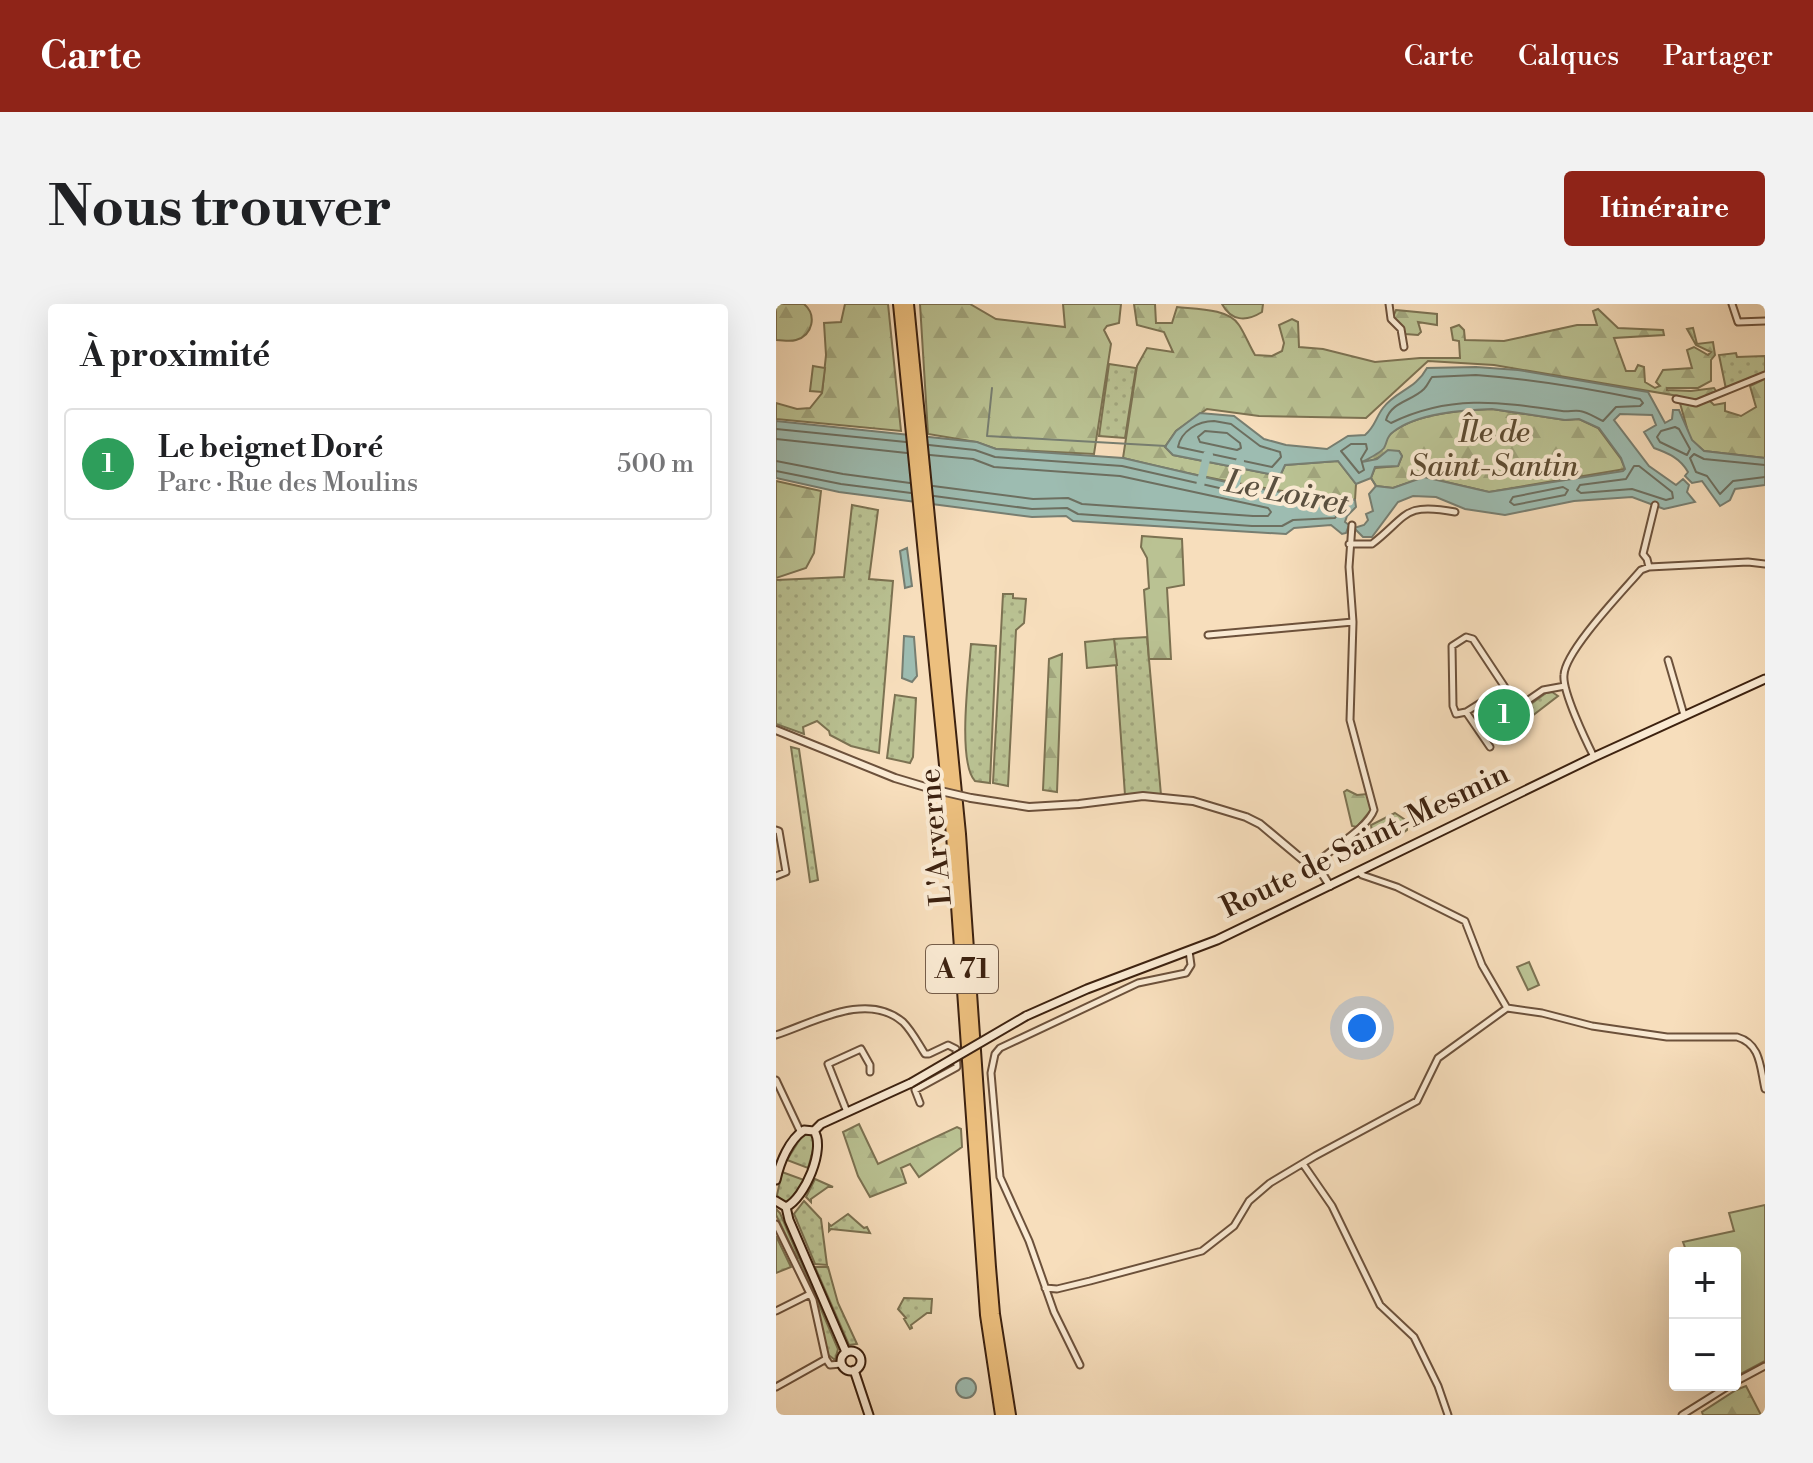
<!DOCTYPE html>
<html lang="fr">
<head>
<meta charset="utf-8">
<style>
	:root { --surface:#fff; --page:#f2f2f2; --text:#202124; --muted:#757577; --line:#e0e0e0; --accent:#8f2418 }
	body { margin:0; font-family:"Libre Bodoni",serif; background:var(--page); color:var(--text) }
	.controls { position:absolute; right:24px; bottom:24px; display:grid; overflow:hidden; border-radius:8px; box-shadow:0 8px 32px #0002 }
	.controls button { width:72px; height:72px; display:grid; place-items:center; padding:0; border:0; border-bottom:2px solid var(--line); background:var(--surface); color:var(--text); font:40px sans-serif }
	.you { position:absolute; left:586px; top:724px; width:28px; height:28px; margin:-20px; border:6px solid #fff; border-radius:50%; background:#1a73e8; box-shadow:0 0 0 12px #1a73e833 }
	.badge { display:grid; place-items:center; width:52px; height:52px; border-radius:50%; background:var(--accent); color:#fff; font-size:26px; font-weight:700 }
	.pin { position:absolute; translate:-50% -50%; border:4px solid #fff; box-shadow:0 2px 8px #0006 }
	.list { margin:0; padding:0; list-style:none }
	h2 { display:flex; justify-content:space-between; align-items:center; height:104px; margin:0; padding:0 32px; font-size:34px }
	h2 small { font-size:26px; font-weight:400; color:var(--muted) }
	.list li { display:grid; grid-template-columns:52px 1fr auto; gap:24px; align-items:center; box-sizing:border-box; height:112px; margin:0 16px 16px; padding:0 16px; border:2px solid var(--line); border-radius:8px }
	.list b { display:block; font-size:30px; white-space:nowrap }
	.list p { margin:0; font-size:26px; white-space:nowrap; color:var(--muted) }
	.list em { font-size:26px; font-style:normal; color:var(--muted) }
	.map { position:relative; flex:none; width:989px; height:1111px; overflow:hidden; border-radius:8px }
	header { display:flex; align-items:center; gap:48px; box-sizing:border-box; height:112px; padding:0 40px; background:var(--accent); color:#fff }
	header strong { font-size:38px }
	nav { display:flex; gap:44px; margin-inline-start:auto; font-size:28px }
	.intro { display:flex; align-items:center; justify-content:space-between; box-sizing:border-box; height:192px; padding:0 48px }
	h1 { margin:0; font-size:56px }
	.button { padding:20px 36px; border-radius:8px; background:var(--accent); color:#fff; font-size:28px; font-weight:700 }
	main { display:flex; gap:48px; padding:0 48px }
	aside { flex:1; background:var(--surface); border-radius:8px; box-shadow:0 8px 32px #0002 }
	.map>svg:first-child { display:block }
	.grass { fill:url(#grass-dots); stroke:#7c7252; stroke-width:2 }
	.forest { fill:url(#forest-firs); stroke:#7c7252; stroke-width:2 }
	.cemetery { fill:url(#cemetery-stones); stroke:#7c7252; stroke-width:2 }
	.park { fill:#bac293; stroke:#7c7252; stroke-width:2 }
	.water { fill:#9dbcb1; stroke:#777e71; stroke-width:2; fill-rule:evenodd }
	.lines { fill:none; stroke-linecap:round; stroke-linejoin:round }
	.shore { stroke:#6d6f60; stroke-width:2 }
	.stream { stroke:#777e71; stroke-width:2 }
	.river { stroke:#9dbcb1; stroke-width:8 }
	.minor-casing { stroke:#6c513b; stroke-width:9 }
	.tertiary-casing { stroke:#6c513b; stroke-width:10 }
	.secondary-casing { stroke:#3d2210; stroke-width:11 }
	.motorway-casing { stroke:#3d2210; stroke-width:14 }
	.minor { stroke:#faead3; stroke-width:5 }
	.tertiary { stroke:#faead3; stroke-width:6 }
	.secondary { stroke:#faead3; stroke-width:7 }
	.motorway { stroke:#ecbf7e; stroke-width:10 }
	.tertiary-bridge-casing { stroke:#6c513b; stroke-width:10; stroke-linecap:butt }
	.secondary-bridge-casing { stroke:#3d2210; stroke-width:11; stroke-linecap:butt }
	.tertiary-bridge { stroke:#faead3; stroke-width:6 }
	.secondary-bridge { stroke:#faead3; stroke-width:7 }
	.labels { text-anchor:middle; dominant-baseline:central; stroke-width:8; stroke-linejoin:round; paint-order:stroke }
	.shield { fill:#faead3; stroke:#765e4a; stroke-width:2 }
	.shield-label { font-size:28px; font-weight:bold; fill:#3d2210 }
	.park-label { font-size:30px; font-style:italic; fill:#5c4a31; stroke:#faead3 }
	.street-label { font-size:30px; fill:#3d2210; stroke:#faead3 }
	.water-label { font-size:32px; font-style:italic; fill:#5a5040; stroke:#faead3 }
</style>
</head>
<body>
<header>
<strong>Carte</strong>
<nav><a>Carte</a><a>Calques</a><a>Partager</a></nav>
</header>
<div class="intro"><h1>Nous trouver</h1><a class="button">Itinéraire</a></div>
<main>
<aside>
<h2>À proximité<small></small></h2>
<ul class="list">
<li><span class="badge" style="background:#2e9e5b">1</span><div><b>Le beignet Doré</b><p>Parc · Rue des Moulins</p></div><em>500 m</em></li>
</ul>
</aside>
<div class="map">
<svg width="989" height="1111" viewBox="0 0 989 1111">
	<defs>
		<pattern id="grass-dots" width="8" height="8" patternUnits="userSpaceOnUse" patternTransform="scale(2)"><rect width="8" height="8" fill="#bac293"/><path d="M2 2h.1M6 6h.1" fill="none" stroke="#a1a67e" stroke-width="1.8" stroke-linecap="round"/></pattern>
		<pattern id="forest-firs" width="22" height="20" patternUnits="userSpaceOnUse" patternTransform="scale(2)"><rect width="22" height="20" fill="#bac293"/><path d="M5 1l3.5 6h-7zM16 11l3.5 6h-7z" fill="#a1a67e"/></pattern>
		<pattern id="cemetery-stones" width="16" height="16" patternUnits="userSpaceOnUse" patternTransform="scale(2)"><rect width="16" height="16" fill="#bac293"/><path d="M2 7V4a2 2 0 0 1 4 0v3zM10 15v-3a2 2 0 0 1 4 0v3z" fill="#a1a67e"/></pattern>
	</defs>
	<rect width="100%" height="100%" fill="#f7debc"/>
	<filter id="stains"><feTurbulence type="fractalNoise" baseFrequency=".0025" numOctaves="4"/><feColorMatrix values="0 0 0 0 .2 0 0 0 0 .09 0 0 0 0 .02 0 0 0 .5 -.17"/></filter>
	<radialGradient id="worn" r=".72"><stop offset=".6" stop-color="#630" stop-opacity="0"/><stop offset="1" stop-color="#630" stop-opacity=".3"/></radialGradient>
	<path class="grass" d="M960,49l1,4 28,-1v16l-39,17 -7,-34z
		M333,60l27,4 -11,70 -26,-2z
		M76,201l26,5 -9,69 24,2 -14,172 -28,-7 -21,-11 -1,-4 -12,-10 -14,6 1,7 -28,-10v-144l68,-3z
		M227,290h10v4l13,1 -2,24 -8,7 -8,156 -15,-3z
		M371,333l14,158h-36l-11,-156z
		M195,340l25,2 -6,137 -15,-2c-18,-19 -6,-109 -4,-137z
		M776,388l6,4 -35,27 -9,-13 14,-4 18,-13z
		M119,391l21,3 -3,59 -3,6 -23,-5z
		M15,443l8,2 19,131 -8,2z
		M32,829l5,2 2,8 -7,25 -21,-8 13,-21z
		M6,868l22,8 -12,20 -6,3 -6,-2 -3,-6z
		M39,875l18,8h-5l-17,12v3l-5,-5z
		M28,897l17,18 6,46 -12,-1 -21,-50z
		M0,905l4,4 58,136 -3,11 -9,-7 -11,-56 -21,-39h3l-21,-43z
		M72,910l16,14 3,-1 3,6 -39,-4 -2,2v-7l2,2z
		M39,963h13l10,36 19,41 -8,1z
		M128,994l28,1 -1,14h-4l-16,12 1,3 -2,1 -6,-10 2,-1 -8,-9z"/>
	<path class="forest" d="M0,0h28c13,11 9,31 -8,36 -7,2 -13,0 -20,0z
		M69,0h43l13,127 -125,-12v-16l21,6 13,-1 12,-15 4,-38 -2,-32 17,-1z
		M144,0h50l26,15 69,8 -2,-23h58l-2,19 -12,3 -3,4 7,14 -17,110 -98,-5 -20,-7 -48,-8z
		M358,0h21l1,19h16l5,-16c17,2 52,1 62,18 6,9 10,20 16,30l17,1 10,-5 2,-8 -5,-18 13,-6 6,3 1,25 24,2 52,13 45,-4h40l-1,-17 -6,-1 -2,-12 8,-3 5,5 1,10 39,1 73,-16h20l-4,-14 5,-2 20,19 45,2 1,5 -50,3 12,33h9l3,-6 6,2 1,15 10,6 5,-2 -4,-4 7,-12 29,-2 -5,-18 7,-3 14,8 3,-3 -15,-7 -9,-16 6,-1 4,16 16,-2 2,13 -4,5v21l-13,7h-31v2l24,1 23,-3 4,6 -8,7 4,4 11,-2v8l16,5 15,-9 -6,-21 15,-7v79l-61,-7 -14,-12 -12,-43 -184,-31 -66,-4 -62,57 -107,-2 -52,-7 -31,22 -11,16 8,8 107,21 5,-11 53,-4 18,23 -1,16c-79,-7 -155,-23 -232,-42l14,-92 10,-18 26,4 -9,-20 -27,-7z
		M446,0h41l-1,8c-16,10 -31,9 -40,-8z
		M620,6l41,4v11l-19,-3 3,10 -3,3 -13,-1 -2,-5 -11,-10z
		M716,105l73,11 14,-1 19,9 23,31 4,10 -136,23 -64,-15 -32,11 -17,-2 -5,-8 4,-10 23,-2 4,-10 -3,-5c-15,-1 -23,13 -37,10 15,-5 19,-21 32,-30 24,-18 69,-21 98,-22z
		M0,177l45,10 -7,62 -8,15 -30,10z
		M366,232l40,3 2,46 -17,3 4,71h-22l-5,-69 5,-2 -2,-30 -6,-11z
		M338,335l3,26 -30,3 -2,-26z
		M286,350l-5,138 -14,-2 6,-131z
		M571,486l10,5 10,-1 4,16 -14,17 -5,-1 -8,-34z
		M619,509l12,8v9c-8,7 -18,11 -29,10l-6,-8 -1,-7z
		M83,820l19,40 79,-37 4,2 1,18 -43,30 -9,-13 -9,4 5,15 -36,14 -12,-21 -15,-44z
		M970,1082l15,29h-58l-1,-3 34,-22z"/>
	<path class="cemetery" d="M0,932l15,31 -15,6z"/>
	<path class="park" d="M37,62l12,2 -3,24 -12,-1z
		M753,658l10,23 -11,5 -11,-23z
		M989,901v156l-30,16v-124h-48l-4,-11 51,-11 -5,-18z"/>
	<path class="water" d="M700,63l42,3 130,22 17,31 7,-4 1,-9h6l13,30 12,11 61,7v27l-30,4 -5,11 -10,6 -18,-25 -10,2 -7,-7 3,-4c-8,-14 -20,-19 -34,-24l-10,-16 12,-7 -4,-10 -32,-1 -6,6 35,46 27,19 7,-6 6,6 -2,7 8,10 -31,7 -32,-12 -58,4 -69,14 -40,-6 -29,-12 -23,-1 -15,6 -26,35h-9l-9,-9 10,-3 4,-5 -2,-6 7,-3 -4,-17 7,-8 -5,-8 -15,6 -18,-23 -53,4 -5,11 -107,-21 -8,-8 11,-16 24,-18 34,3 30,23 22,6 41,4 21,-13 17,-1c10,-8 11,-18 18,-27 14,-18 32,-18 44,-40zM716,105l73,11 14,-1 20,9 22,30 4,11 -2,2 -134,21 -65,-15 -31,11 -17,-2 -5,-8 4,-11 23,-1 4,-10 -3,-5 -11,-1 -11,9 -15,3c6,-3 18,-9 22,-14 4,-7 2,-11 9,-16 24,-19 70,-22 99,-23z
		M0,117l201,21 19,7 127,9 116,27 58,10 58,5 1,7 -9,9 -2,6 4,3 -3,8 -4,1 -11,-9 -37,3 -8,6 -213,-13 -7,-5 -34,1 -193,-25 -63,-14z
		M131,244l5,38 -7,2 -5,-37z
		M128,332l10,1 3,39 -5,6 -10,-4z
		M180 1084a10 10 0 1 1 20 0a10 10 0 1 1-20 0Z"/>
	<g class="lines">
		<path class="shore" d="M700,71c55,4 110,13 164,24l3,4 -3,3 -24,1 -13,14c-7,-3 -15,-9 -23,-10 -6,-1 -12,1 -18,0 -62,-9 -112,-17 -171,12l-5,-3c5,-18 26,-19 38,-31 4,-4 5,-8 8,-12z
			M438,117l17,3 29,22 20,6 1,5 -9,10 -94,-20c3,-16 20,-26 36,-26z
			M899,123l4,2 11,20 -3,6 -27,-13 -3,-5 4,-6z
			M0,125l130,13
			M429,127l22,2 13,10 1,5 -4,2 -37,-8 -2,-5z
			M0,135l131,14
			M590,140l1,5 -6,10 3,11 -5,3 -18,-22 10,-7z
			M153,141l46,5 20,7 127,9 115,26 100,15 3,4 -5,7 -42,2 -11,6h-30l-174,-12 -11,-6 -35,1 -98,-13
			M154,151l43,4 21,8 126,9 148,32 3,4 -3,4h-15l-171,-12 -14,-6 -35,1 -100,-13
			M0,157l67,13 67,9
			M989,161l-61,-6 -10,-5 -4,4 6,14 11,4 13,18 13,-13 32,-4
			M858,162h5l33,26 1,6 -7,2 -34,-11 -51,4 -4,-3 3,-5 46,-6z
			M0,167l65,13 70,9
			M787,183l5,3 -3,5 -51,10 -4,-3 3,-5z"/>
		<path class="stream" d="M216,84l-5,48 179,10"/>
		<path class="river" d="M424,182l7,-31h2
			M458,191l6,-34"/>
		<g class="minor-casing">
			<path id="minor" d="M613,0l2,15 10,10 3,18
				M956,0l6,18 27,-1
				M900,95l20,4 69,-28
				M573,240h23c36,-28 31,-42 83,-32
				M873,263l-2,-8 -4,-5 12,-49
				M432,331l145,-13
				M892,356l16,55
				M728,384l-38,24 -10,2 -3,-8 -1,-60 14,-9 7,2 41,62h13l16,-11 22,-4
				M690,408l24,35
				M818,453c-8,-16 -32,-66 -30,-82 1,-24 59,-84 77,-105l8,-3 99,-5 17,2
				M0,526l3,1 7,41 -10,4
				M540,560c15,-16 51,-35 58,-54l-24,-90 3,-98 -4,-55 3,-42
				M583,568l3,3 35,12 68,34 17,44 25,43
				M731,704l35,5 50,13 75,11h70c24,7 23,30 28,52
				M0,731c39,-13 91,-44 127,-13 9,9 15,21 22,32h4l19,-9 8,4 1,18 -42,23 5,13
				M0,776l24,51
				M71,808l-19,-48 33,-15 9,16v7
				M527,860l29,42 48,99 34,32 24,49 10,29
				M0,920l37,76 13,59
				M269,984l12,1 33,-8 112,-30 32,-25 15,-25 21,-18 45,-27 102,-55 21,-43 69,-50
				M0,1007l34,-17
				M50,1055l4,6 11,-1
				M304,1061l-26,-53 -25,-71 -29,-64 -9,-104 4,-19 5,-6 138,-65 48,-10 5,-8 -2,-14
				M959,1078l30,-16
				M0,1083l50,-28
				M906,1111l48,-30"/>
		</g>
		<g class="tertiary-casing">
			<path id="tertiary" d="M0,426l119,48 37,11
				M195,494l58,9 50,-3 64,-8 50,5 53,16 14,7 43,36 13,4 14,22"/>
		</g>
		<g class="secondary-casing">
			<path id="secondary" d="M250,712l61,-27 130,-49 377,-183 171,-78
				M38,827l7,-7 90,-41
				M0,876c4,-18 13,-40 28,-50l10,1
				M0,897l10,6
				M10,903l3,13 57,132
				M10,903c19,-9 40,-59 28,-76
				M65 1057a10 10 0 1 1 20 0a10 10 0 1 1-20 0Z
				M78,1066l15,45"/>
		</g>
		<g class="motorway-casing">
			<path id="motorway" d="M123,0l53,531 34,480 15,100
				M132,0l52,530 30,433 4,47 16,101"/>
		</g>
		<use href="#minor" class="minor"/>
		<use href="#tertiary" class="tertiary"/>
		<use href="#secondary" class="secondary"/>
		<use href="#motorway" class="motorway"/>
		<g class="tertiary-bridge-casing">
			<path id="tertiary-bridge" d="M156,485l39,9"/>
		</g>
		<g class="secondary-bridge-casing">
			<path id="secondary-bridge" d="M135,779l115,-67"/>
		</g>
		<use href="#tertiary-bridge" class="tertiary-bridge"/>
		<use href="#secondary-bridge" class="secondary-bridge"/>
	</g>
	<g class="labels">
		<rect class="shield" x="150" y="641" width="72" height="48" rx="6"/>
		<g class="shield-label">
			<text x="186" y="665">A 71</text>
		</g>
		<g class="park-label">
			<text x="718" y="129">Île de<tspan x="718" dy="34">Saint-Santin</tspan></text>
		</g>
		<g class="street-label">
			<text transform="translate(160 533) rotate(-95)">L'Arverne</text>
			<text transform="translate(589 537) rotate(-26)">Route de Saint-Mesmin</text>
		</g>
		<g class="water-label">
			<text transform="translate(511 189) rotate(11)">Le Loiret</text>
		</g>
	</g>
	<rect width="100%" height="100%" filter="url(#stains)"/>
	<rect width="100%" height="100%" fill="url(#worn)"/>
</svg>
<div class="controls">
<button>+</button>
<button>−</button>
</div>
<div class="you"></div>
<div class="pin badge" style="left:728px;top:411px;background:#2e9e5b">1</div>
</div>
</main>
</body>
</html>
